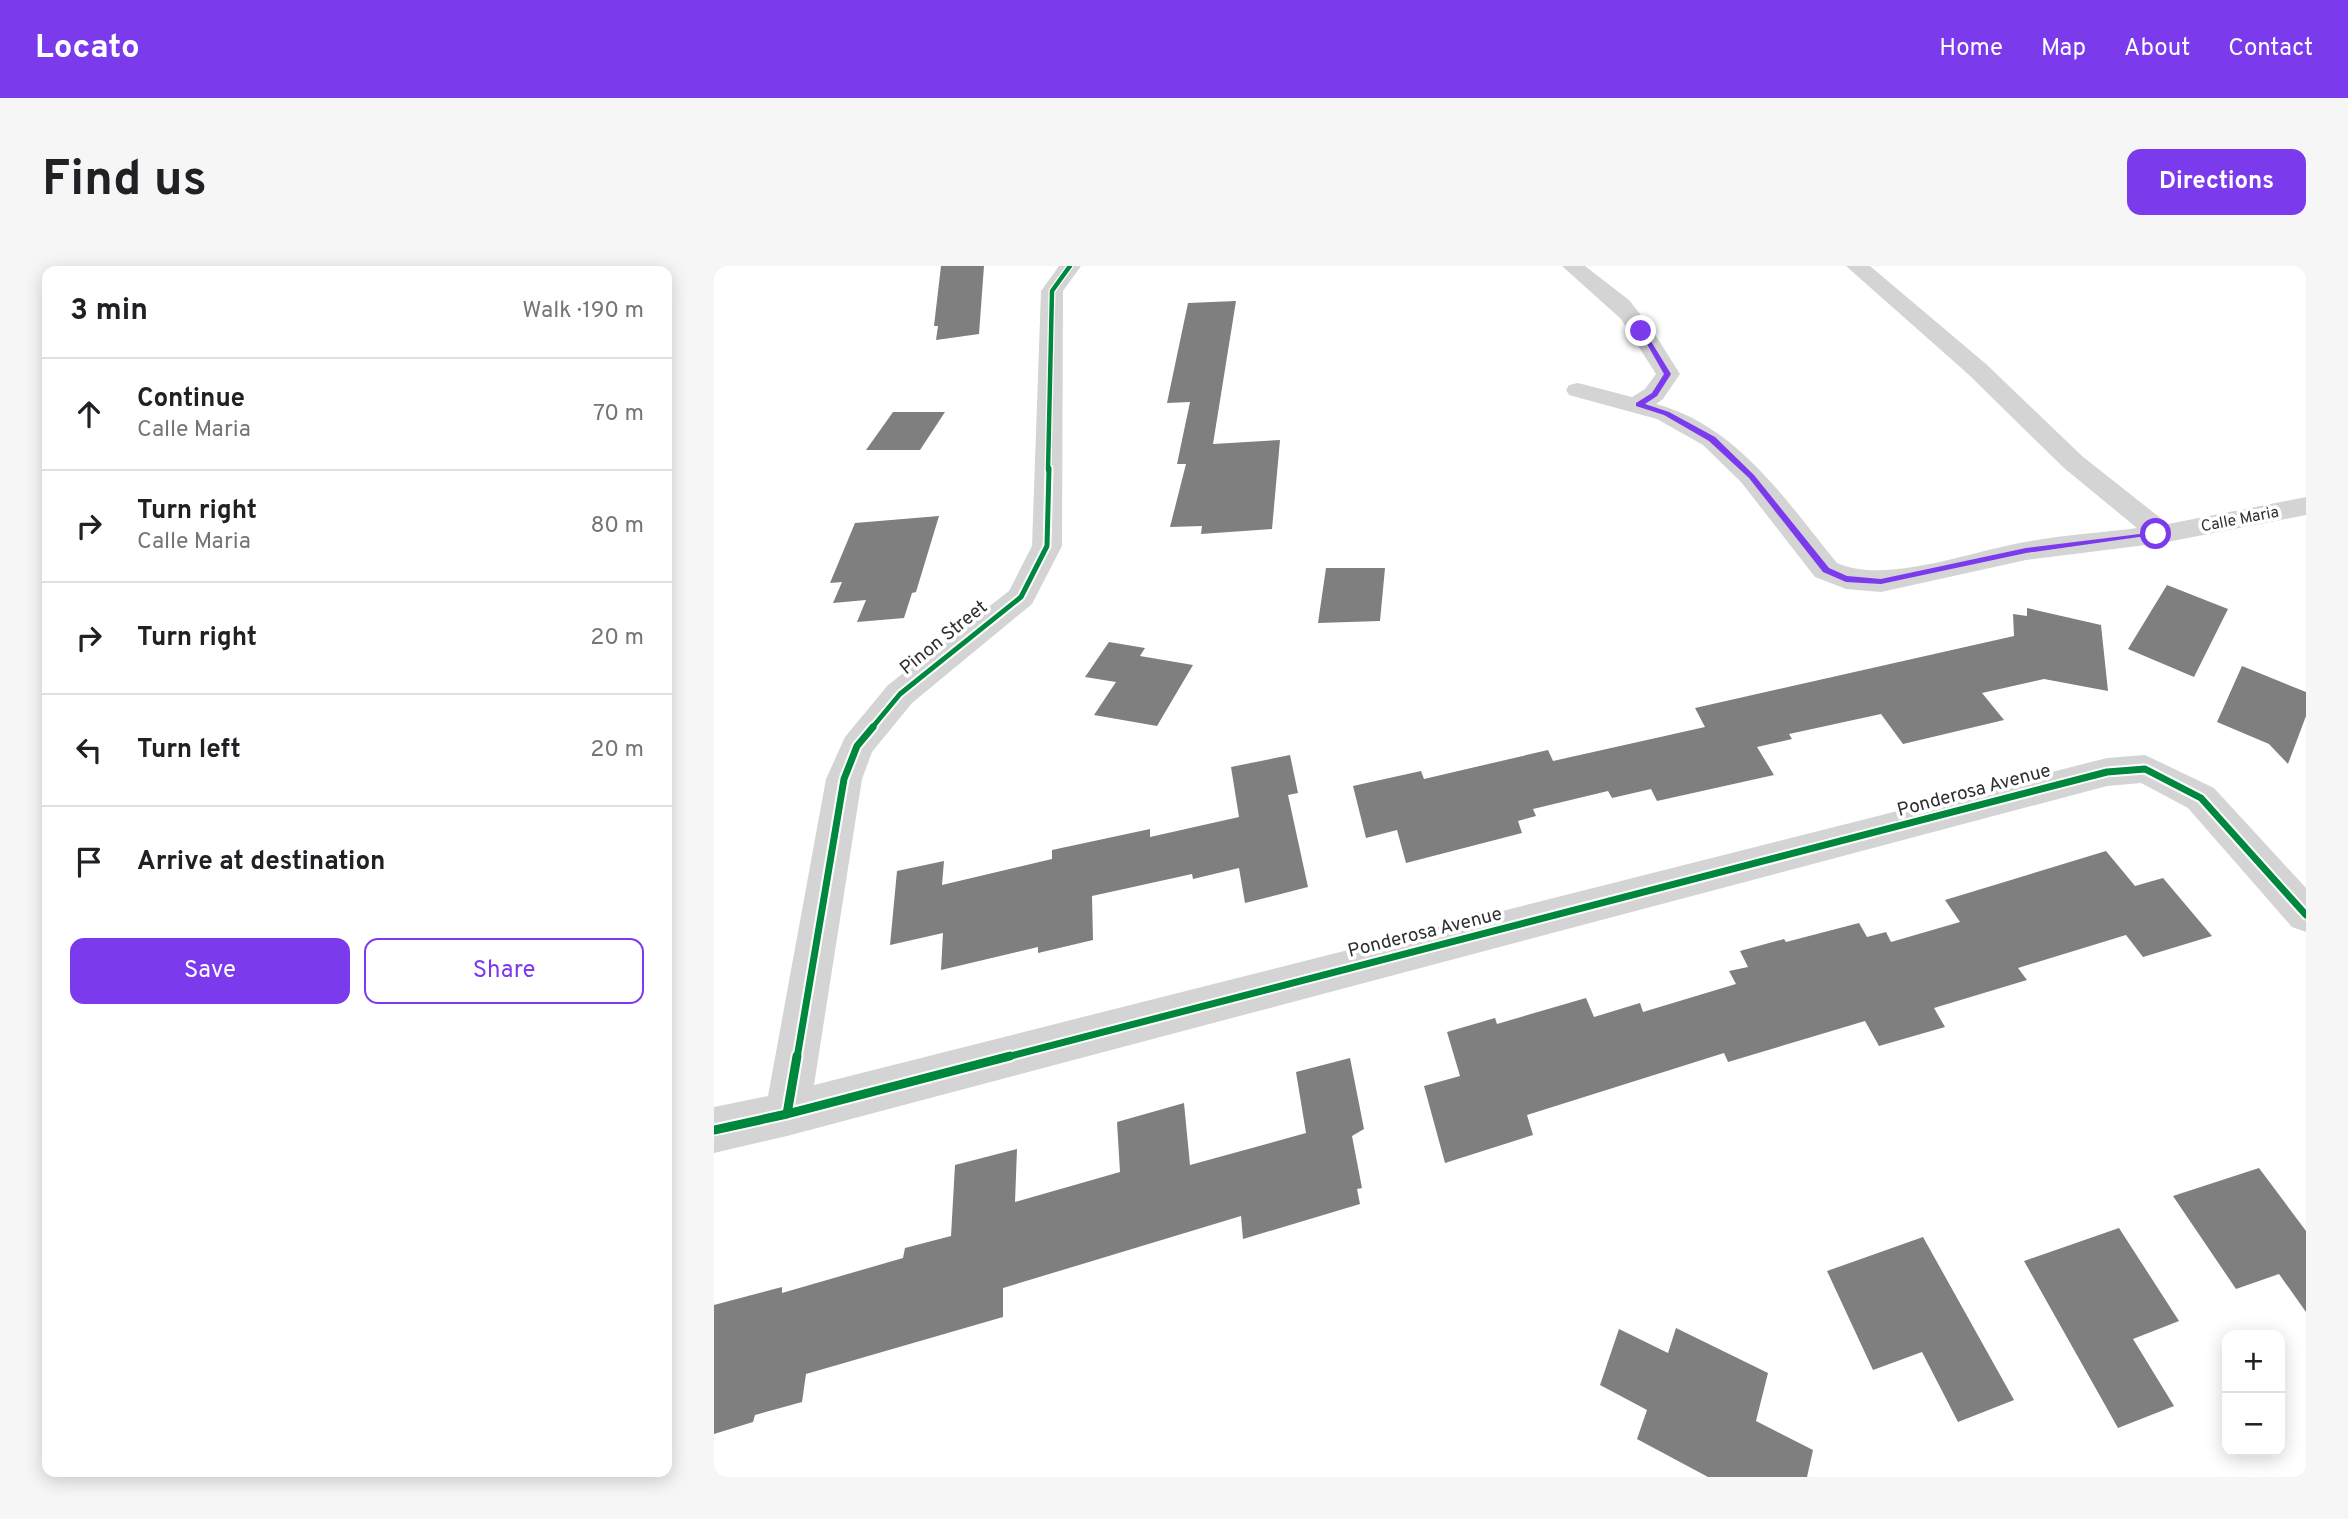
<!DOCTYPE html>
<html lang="en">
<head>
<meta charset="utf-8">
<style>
	:root { --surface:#fff; --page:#f6f6f6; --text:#202124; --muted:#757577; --line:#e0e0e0; --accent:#7c3aed }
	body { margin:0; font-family:Overpass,sans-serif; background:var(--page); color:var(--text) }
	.controls { position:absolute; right:21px; bottom:21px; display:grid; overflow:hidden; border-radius:14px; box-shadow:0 4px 18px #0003 }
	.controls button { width:63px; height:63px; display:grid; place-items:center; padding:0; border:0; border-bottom:2px solid var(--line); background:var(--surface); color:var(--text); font:35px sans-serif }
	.stop { position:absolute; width:21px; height:21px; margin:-16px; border:5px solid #7c3aed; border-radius:50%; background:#fff }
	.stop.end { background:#7c3aed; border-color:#fff; box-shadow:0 2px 7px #0008 }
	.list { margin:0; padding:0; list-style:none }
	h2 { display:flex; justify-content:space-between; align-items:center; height:91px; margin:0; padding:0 28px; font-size:30px }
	h2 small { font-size:23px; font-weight:400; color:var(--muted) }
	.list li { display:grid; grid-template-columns:46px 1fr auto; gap:21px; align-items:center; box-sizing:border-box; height:112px; padding:0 28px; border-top:2px solid var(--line) }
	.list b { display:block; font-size:26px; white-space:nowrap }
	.list p { margin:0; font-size:23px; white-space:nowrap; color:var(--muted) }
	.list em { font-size:23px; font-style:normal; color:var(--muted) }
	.actions { display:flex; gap:14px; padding:21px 28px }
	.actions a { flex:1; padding:16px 0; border:2px solid var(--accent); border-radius:14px; text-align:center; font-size:24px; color:var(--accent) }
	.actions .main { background:var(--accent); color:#fff }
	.icon { flex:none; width:38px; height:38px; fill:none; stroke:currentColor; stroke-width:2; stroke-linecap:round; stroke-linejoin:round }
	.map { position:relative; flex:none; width:1592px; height:1211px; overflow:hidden; border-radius:14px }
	header { display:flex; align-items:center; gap:42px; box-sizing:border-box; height:98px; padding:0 35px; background:var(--accent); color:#fff }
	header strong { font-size:33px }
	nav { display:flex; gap:38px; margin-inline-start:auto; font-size:24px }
	.intro { display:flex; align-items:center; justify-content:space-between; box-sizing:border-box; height:168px; padding:0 42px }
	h1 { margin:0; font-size:49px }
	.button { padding:18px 32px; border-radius:14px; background:var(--accent); color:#fff; font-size:24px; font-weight:700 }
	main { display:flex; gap:42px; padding:0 42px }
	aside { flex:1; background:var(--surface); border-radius:14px; box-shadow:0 4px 18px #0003 }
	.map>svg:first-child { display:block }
	.building { fill:#7f7f7f }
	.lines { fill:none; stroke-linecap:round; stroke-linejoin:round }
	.minor { fill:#d4d4d4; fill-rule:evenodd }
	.cycleway-far3-casing { stroke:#fff; stroke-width:7 }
	.cycleway-far2-casing { stroke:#fff; stroke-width:9 }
	.cycleway-far1-casing { stroke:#fff; stroke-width:11 }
	.cycleway-casing { stroke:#fff; stroke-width:13 }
	.cycleway-far3 { stroke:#00873e; stroke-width:4.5 }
	.cycleway-far2 { stroke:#00873e; stroke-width:5 }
	.cycleway-far1 { stroke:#00873e; stroke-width:7 }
	.cycleway { stroke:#00873e; stroke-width:9 }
	.route { fill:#7c3aed }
	.labels { text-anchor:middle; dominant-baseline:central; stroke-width:7; stroke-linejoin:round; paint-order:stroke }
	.far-street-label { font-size:16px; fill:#2f2f2f; stroke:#fff }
	.street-label { font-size:19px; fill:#2f2f2f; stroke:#fff }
</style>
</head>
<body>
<header>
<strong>Locato</strong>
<nav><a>Home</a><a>Map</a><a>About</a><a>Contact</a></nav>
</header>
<div class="intro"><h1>Find us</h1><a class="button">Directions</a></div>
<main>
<aside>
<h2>3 min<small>Walk · 190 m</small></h2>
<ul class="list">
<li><svg class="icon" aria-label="ahead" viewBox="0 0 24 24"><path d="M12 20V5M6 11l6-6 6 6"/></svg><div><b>Continue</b><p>Calle Maria</p></div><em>70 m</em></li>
<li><svg class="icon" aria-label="right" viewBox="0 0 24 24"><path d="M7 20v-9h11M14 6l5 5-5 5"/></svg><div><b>Turn right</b><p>Calle Maria</p></div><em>80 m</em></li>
<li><svg class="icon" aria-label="right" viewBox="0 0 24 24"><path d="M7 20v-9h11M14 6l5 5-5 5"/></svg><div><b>Turn right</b></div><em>20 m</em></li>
<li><svg class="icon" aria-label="left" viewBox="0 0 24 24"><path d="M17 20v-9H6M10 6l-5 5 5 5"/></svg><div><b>Turn left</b></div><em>20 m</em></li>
<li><svg class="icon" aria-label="arrive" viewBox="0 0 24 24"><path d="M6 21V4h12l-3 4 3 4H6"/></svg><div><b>Arrive at destination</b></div></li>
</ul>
<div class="actions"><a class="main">Save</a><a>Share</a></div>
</aside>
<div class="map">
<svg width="1592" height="1211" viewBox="0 0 1592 1211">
	<rect width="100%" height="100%" fill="#fff"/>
	<path class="building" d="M227,0h43l-5,68 -43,6 2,-14h-4z
		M522,35l-23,143 67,-4 -8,89 -71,5 1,-8 -32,1 16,-63h-9l13,-62 -23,1 21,-100z
		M179,146h52l-25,38h-54z
		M225,250l-23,76 -4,1 -8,25 -47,4 9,-22 -33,3 9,-21 -12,1 25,-60z
		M612,302h59l-5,53 -62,2z
		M1453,319l61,24 -34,68 -66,-28z
		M1313,342l74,17 7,66 -64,-12 -62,14 22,27 -101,24 -22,-30 -92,20 3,5 -35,8 17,28 -117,26 -6,-12 -39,9 -4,-7 -75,18 3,7 -18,5 4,12 -116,30 -9,-33 -31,8 -13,-52 68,-15 3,8 124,-29 5,11 152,-34 -10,-19 319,-72 -1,-22 14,2z
		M395,376l36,6 -5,8 53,9 -36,61 -63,-11 22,-33 -31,-5z
		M1528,400l64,26v24l-18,48 -19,-20 -52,-22z
		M576,489l8,38 -10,2 20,92 -63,16 -6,-35 -46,11 -1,-5 -100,22 1,44 -55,13v-6l-97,23 2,-37 -53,12 7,-74 47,-10 -2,24 110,-26v-9l98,-21v8l89,-20 -8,-50z
		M1392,585l29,35 28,-8 49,58 -69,21 -17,-22 -108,33 9,12 -93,28 11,19 -66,19 -14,-25 -137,41 -4,-9 -197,62 6,20 -88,28 -21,-77 36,-10 -13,-44 48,-14 2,6 89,-26 8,19 46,-14 3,9 93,-28 -7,-13 19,-4 -8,-16 44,-12 2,3 73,-19 8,14 19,-5 5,10 69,-20 -15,-22z
		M636,792l14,71 -12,7 10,52 -5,1 3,15 -117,35 -2,-23 -238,72v29l-197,57 -4,28 -47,13 -2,7 -39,12v-129l68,-18v6l121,-35 2,-10 46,-12 4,-71 62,-16 -2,53 105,-30 -3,-50 67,-19 6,62 116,-32 -10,-61z
		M1545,902l47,63v81l-27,-38 -43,15 -63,-93z
		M1405,962l60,93 -46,18 41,67 -56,22 -94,-167z
		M1209,971l91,163 -56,22 -36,-70 -49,18 -46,-99z
		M962,1062l92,45 -12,48 57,29 -6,27h-99l-71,-38 10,-29 -47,-25 19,-56 49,24z"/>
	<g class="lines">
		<path class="minor" d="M345,0h22l-18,25 -1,255 -30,58 -120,99 -40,49 -10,27 -48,306 1293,-327 38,-3 69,33 92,100v44l-14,-5 -104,-119 -47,-25 -34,3 -1320,350 -73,17v-46l54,-11 58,-317 19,-42 43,-52 121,-94 23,-45 9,-255z
			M848,0h23l44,34 22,28 29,46 -17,25 -7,5c82,22 130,97 181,159 48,22 135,-12 188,-21 37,-7 75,-9 112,-14l-73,-60 -96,-94 -122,-108h24l116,98 96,92 86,68 138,-27v18l-144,28 -136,17 -145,32 -35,-3 -31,-12 -74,-95 -38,-37 -46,-26 -88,-24 -3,-5 3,-5 9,-2 54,14 13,-8 11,-15 -35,-55z"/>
		<g class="cycleway-far3-casing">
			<path id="cycleway-far3" d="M334,204l4,-179 18,-25"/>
		</g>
		<g class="cycleway-far2-casing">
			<path id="cycleway-far2" d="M157,463l29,-35 121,-97 26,-51 2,-78"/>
		</g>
		<g class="cycleway-far1-casing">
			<path id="cycleway-far1" d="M83,792l47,-279 13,-33 16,-19
				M289,792l1104,-286 38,-3 56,29 105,117"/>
		</g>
		<g class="cycleway-casing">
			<path id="cycleway" d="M73,848l10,-58
				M0,864l73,-16 223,-58"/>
		</g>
		<use href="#cycleway-far3" class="cycleway-far3"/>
		<use href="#cycleway-far2" class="cycleway-far2"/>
		<use href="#cycleway-far1" class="cycleway-far1"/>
		<use href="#cycleway" class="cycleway"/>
	</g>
	<path class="route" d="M925,64h5l27,44 -14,22 -12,8 24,8 46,25 39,38 75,93 18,8 34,3 145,-31 130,-16 4,2 -134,19 -145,31 -35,-2 -23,-10 -74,-94 -40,-37 -45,-26 -28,-9v-3l16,-10 12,-19z"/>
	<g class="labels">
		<g class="far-street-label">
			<text transform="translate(1526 254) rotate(-11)">Calle Maria</text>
		</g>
		<g class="street-label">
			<text transform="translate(230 372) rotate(-39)">Pinon Street</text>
			<text transform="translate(1260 525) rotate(-15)">Ponderosa Avenue</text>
			<text transform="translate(711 667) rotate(-14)">Ponderosa Avenue</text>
		</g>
	</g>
</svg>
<div class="controls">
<button>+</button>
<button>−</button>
</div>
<div class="stop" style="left:1442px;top:268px"></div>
<div class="stop end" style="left:927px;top:65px"></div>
</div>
</main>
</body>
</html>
